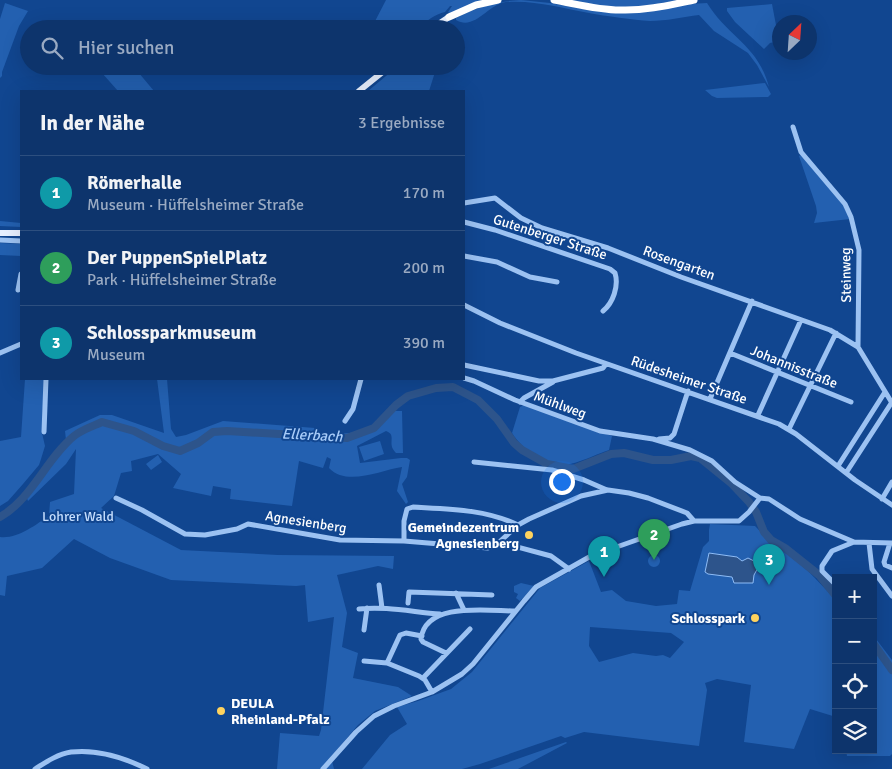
<!DOCTYPE html>
<html lang="de">
<head>
<meta charset="utf-8">
<style>
	:root { --surface:#0d346c; --page:#163c72; --text:#f1f3f6; --muted:#9aaac2; --line:#2d4f7f; --accent:#ffd35e }
	body { margin:0; font-family:Signika,sans-serif; background:var(--page); color:var(--text) }
	.controls { position:absolute; right:15px; bottom:15px; display:grid; overflow:hidden; border-radius:0px; box-shadow:0 5px 20px #0002 }
	.controls button { width:45px; height:45px; display:grid; place-items:center; padding:0; border:0; border-bottom:1px solid var(--line); background:var(--surface); color:var(--text); font:25px sans-serif }
	.compass { position:absolute; left:772px; top:15px; width:45px; height:45px; border-radius:50%; background:var(--surface); box-shadow:0 5px 20px #0002; rotate:25deg }
	.you { position:absolute; left:561px; top:481px; width:18px; height:18px; margin:-12px; border:4px solid #fff; border-radius:50%; background:#1a73e8; box-shadow:0 0 0 8px #1a73e833 }
	.badge { display:grid; place-items:center; width:32px; height:32px; border-radius:50%; background:var(--accent); color:#fff; font-size:16px; font-weight:700 }
	.pin { position:absolute; translate:-50% -41px; filter:drop-shadow(0 1px 2px #0008) }
	.pin::after { content:''; position:absolute; top:26px; width:18px; height:15px; background:inherit; clip-path:polygon(0 0,100% 0,50% 100%) }
	.list { margin:0; padding:0; list-style:none }
	h2 { display:flex; justify-content:space-between; align-items:center; height:65px; margin:0; padding:0 20px; font-size:21px }
	h2 small { font-size:16px; font-weight:400; color:var(--muted) }
	.list li { display:grid; grid-template-columns:32px 1fr auto; gap:15px; align-items:center; box-sizing:border-box; height:75px; padding:0 20px; border-top:1px solid var(--line) }
	.list b { display:block; font-size:19px; white-space:nowrap }
	.list p { margin:0; font-size:16px; white-space:nowrap; color:var(--muted) }
	.list em { font-size:16px; font-style:normal; color:var(--muted) }
	.icon { flex:none; width:28px; height:28px; fill:none; stroke:currentColor; stroke-width:2; stroke-linecap:round; stroke-linejoin:round }
	.map { position:relative; flex:none; width:892px; height:769px; overflow:hidden }
	.search { position:absolute; background:var(--surface); box-shadow:0 5px 20px #0002; left:20px; top:20px; width:445px; height:55px; display:flex; align-items:center; gap:12px; box-sizing:border-box; padding:0 18px; border-radius:28px; color:var(--muted); font-size:19px }
	.panel { position:absolute; background:var(--surface); box-shadow:0 5px 20px #0002; left:20px; top:90px; width:445px; height:290px; border-radius:0px }
	.map>svg:first-child { display:block }
	.green { fill:#2360b0; fill-rule:evenodd }
	.water { fill:#2d548b; stroke:#8ebcf6 }
	.lines { fill:none; stroke-linecap:round; stroke-linejoin:round }
	.river { stroke:#2d548b; stroke-width:8 }
	.minor { stroke:#9cc2f2; stroke-width:5 }
	.major { stroke:#e8f0ff; stroke-width:6 }
	.highway { stroke:#fff; stroke-width:7 }
	.poi-dot { fill:#ffd35e; stroke:#114690; stroke-width:2 }
	.labels { text-anchor:middle; dominant-baseline:central; stroke-width:4; stroke-linejoin:round; paint-order:stroke }
	.street-label { font-size:14px; fill:#fff; stroke:#114690 }
	.park-label { font-size:14px; fill:#c4ddfd; stroke:#114690 }
	.poi-label { font-size:14px; font-weight:bold; fill:#fff; stroke:#114690; text-anchor:end }
	.water-label { font-size:15px; font-style:italic; fill:#a8ccf9; stroke:#114690 }
</style>
</head>
<body>
<div class="map">
<svg width="892" height="769" viewBox="0 0 892 769">
	<rect width="100%" height="100%" fill="#114690"/>
	<path class="green" d="M386,0h98l-33,14 -3,-2 4,-6h-2l-5,6c-10,2 -19,9 -27,17h-47z
		M521,0l29,3 39,7 118,-7c21,34 51,42 62,84l-12,-22 -9,-12 -34,-22 -15,-16c-16,2 -33,6 -49,6 -17,-1 -44,-5 -61,-8 -27,-5 -54,-13 -83,-11 -18,2 -31,29 -50,18v-2c21,-11 42,-17 65,-18z
		M566,0h112l-25,5 -39,3z
		M5,3l23,8 -9,15 -17,46v4l-2,2v-59z
		M772,4l7,37 -9,2 -6,6 -29,-27 -8,-11v-3z
		M100,66h33l21,25h-36l-16,-18z
		M398,66h39l-8,25h-61z
		M765,83l6,11 -3,3 -51,1 -5,-2 -7,-6z
		M801,155l40,46 9,18 -36,4 3,-10 -1,-7 -17,-50z
		M0,221l21,2v4l-21,-1z
		M0,243l21,1v12l-21,-1z
		M25,379h19l-2,54 3,13 -4,13 -2,6 -16,19 -15,17 -8,5v-65l21,-4z
		M157,379h10l4,50 5,8 10,-2 37,-14 92,7 7,6c28,-1 46,2 64,-23h16l1,42h-7c-1,-1 -4,-5 -4,-6 -2,-7 3,-13 -6,-16l-29,15 3,17 41,-5h6l3,2 -3,17 -5,7 6,18 -2,2 -9,-13 5,-24c-21,3 -55,20 -73,1l2,-9 -4,-2 -4,11 -24,-7 -7,45 -62,-7 1,-10 -18,-3 -2,10 -38,-8 8,-14 -23,-20 -27,7 1,10 -11,2 -7,23 -13,12 80,42 97,5 116,1 -1,13 -15,-3 -41,9 10,38 -5,34 16,6 -5,25 45,9 14,9 -37,15 -17,14 -27,32 3,12h-57l3,-36 39,3 2,-6 13,-113 -26,5 -3,-37 -9,1 -125,-6 -61,-22 -36,-19 -32,29 -35,8 -2,20 -5,-1v-58c18,2 35,-12 49,-21l1,-14 24,-8 2,-45 -10,15 -38,37 -3,-8 41,-53 -1,-9 35,-16h12l52,18z
		M524,405l88,31 -3,14c-10,3 -32,14 -41,14 -22,1 -45,-13 -56,-31l8,-26z
		M380,441l4,13 -20,7 -5,-14z
		M158,455l4,7 -11,8 -5,-6z
		M710,524l45,2 17,18 14,8 24,21 26,27v117l-26,-8 -16,40 -50,-7 7,-57 -34,-6 -12,4 2,7 -8,56 -115,-14 -19,6 -4,-2 -81,28 -18,5h-100l28,-34 17,-11 -10,-17 21,-6 33,-12 21,-17 68,-84 49,-27 12,31 11,-2 14,11 30,5 21,-2 2,-14 11,1 13,-44 6,-6v-11zM590,627l81,6 13,9 -14,16 -7,-3 -7,1 -23,-3 -34,9 -10,-16z
		M648 561a6 6 0 1 1 12 0a6 6 0 1 1-12 0Z
		M521,583l13,3 -14,15 -4,-3 2,-4 -4,-2v-6z
		M873,635l19,25v94l-2,2h-43l-1,-6h27z
		M566,742l1,1 -49,26h-29z"/>
	<path class="water" d="M709,553l28,4 5,4 6,-3 12,6 -6,11 -1,8h-19l-2,-6 -24,-3 -3,-2z"/>
	<g class="lines">
		<path class="river" d="M0,517c32,-18 46,-58 74,-81 7,-6 19,-10 28,-14l32,9 29,15 17,5 18,-8 15,-11 14,-1 120,7 27,-10 22,-23 12,-9 28,-8 17,-1 25,13 19,19 17,24 8,7 25,14 26,5 38,-15 13,-1 29,7h18l20,-4 9,2 32,26 17,18 7,10 8,20 7,8 14,8 34,27 17,21
			M873,643l19,27"/>
		<path class="minor" d="M793,127l8,25 44,52 6,13 8,33 -1,97 34,56
			M464,203l31,-5 26,20 21,10 66,20 73,29 149,53 28,17
			M464,222l31,8 115,39 5,4c4,13 -2,30 -12,38
			M0,240l21,1
			M464,256l33,6 33,15 27,5
			M18,290l3,-16
			M464,305l36,18 76,30 203,71 17,10 59,46 37,25
			M0,353l21,-9
			M730,353l121,49
			M464,365l75,16h14l50,-13 3,-4
			M464,378l10,3 41,19 85,31 53,8 37,11 22,11 23,21 25,16
			M710,399l42,-98
			M520,402l4,-4 29,-16
			M758,415l43,-95
			M345,421l8,-12 8,-30
			M789,429l47,-96
			M44,432l2,-53
			M659,439l11,-1 4,-4 14,-43
			M474,462l78,8 32,10 23,10
			M838,466l47,-74
			M846,473l46,-71
			M116,498l26,12 43,24 20,1 32,-6 11,-5 92,16 64,1 84,7 8,-3 22,-20 11,-6 52,-23 27,-6 21,3 19,5 39,15 7,8
			M760,498l9,1 31,20 54,23 38,1
			M882,499l10,-17
			M404,541v-20l3,-12 6,-2c35,2 72,2 105,18
			M501,541l5,3 45,12 18,13
			M869,543l3,26 20,27
			M890,543l-6,19 1,3 7,3
			M379,585l3,23
			M836,585l-14,-14v-5l10,-15 22,-9
			M456,593l8,17
			M408,603l1,-11 83,3
			M359,609c26,-3 54,3 81,5
			M364,630l3,-22
			M446,653l-23,-11 -2,-3c4,-38 68,-28 94,-28
			M364,661l23,2 32,13 6,4 7,12
			M387,663l13,-28 6,-2 16,3
			M423,678l47,-49
			M35,769c11,-7 23,-15 36,-17 26,-3 54,6 76,17
			M323,769l33,-37 18,-16 20,-10 38,-14 30,-18 11,-10 51,-63 12,-14 55,-31 91,-32 12,-3h45l10,-9 11,-14"/>
		<path class="major" d="M431,29l18,-12
			M359,91l31,-25
			M0,233h21"/>
		<path class="highway" d="M554,0c22,4 44,10 66,10 25,1 50,-5 74,-10
			M449,17l27,-12 22,-5"/>
	</g>
	<g class="poi-dot">
		<circle cx="529" cy="535" r="5"/>
		<circle cx="755" cy="618" r="5"/>
		<circle cx="221" cy="711" r="5"/>
	</g>
	<g class="labels">
		<g class="street-label">
			<text transform="translate(550 237) rotate(18)">Gutenberger Straße</text>
			<text transform="translate(679 263) rotate(20)">Rosengarten</text>
			<text transform="translate(846 275) rotate(-91)">Steinweg</text>
			<text transform="translate(794 367) rotate(22)">Johannisstraße</text>
			<text transform="translate(689 380) rotate(19)">Rüdesheimer Straße</text>
			<text transform="translate(560 405) rotate(20)">Mühlweg</text>
			<text transform="translate(306 522) rotate(9)">Agnesienberg</text>
		</g>
		<g class="park-label">
			<text x="78" y="516">Lohrer Wald</text>
		</g>
		<g class="poi-label">
			<text x="519" y="527">Gemeindezentrum<tspan x="519" dy="16">Agnesienberg</tspan></text>
			<text x="745" y="618">Schlosspark</text>
			<text x="231" y="703" text-anchor="start">DEULA<tspan x="231" dy="16">Rheinland-Pfalz</tspan></text>
		</g>
		<g class="water-label">
			<text transform="translate(312 435) rotate(3)">Ellerbach</text>
		</g>
	</g>
</svg>
<div class="controls">
<button>+</button>
<button>−</button>
<button><svg class="icon" aria-label="locate" viewBox="0 0 24 24"><circle cx="12" cy="12" r="6"/><path d="M12 2v4M12 18v4M2 12h4M18 12h4"/></svg></button>
<button><svg class="icon" aria-label="layers" viewBox="0 0 24 24"><path d="M12 4l9 5-9 5-9-5zM3 14l9 5 9-5"/></svg></button>
</div>
<svg class="compass" viewBox="-18 -18 36 36"><path d="M0-13l5 13h-10z" fill="#e53935"/><path d="M0 13l5-13h-10z" fill="#9aaac2"/></svg>
<div class="you"></div>
<div class="pin badge" style="left:604px;top:577px;background:#0f9aa8">1</div>
<div class="pin badge" style="left:654px;top:560px;background:#2e9e5b">2</div>
<div class="pin badge" style="left:769px;top:585px;background:#0f9aa8">3</div>
<div class="search"><svg class="icon" aria-label="search" viewBox="0 0 24 24"><circle cx="10" cy="10" r="6"/><path d="M15 15l6 6"/></svg>Hier suchen</div>
<section class="panel">
<h2>In der Nähe<small>3 Ergebnisse</small></h2>
<ul class="list">
<li><span class="badge" style="background:#0f9aa8">1</span><div><b>Römerhalle</b><p>Museum · Hüffelsheimer Straße</p></div><em>170 m</em></li>
<li><span class="badge" style="background:#2e9e5b">2</span><div><b>Der PuppenSpielPlatz</b><p>Park · Hüffelsheimer Straße</p></div><em>200 m</em></li>
<li><span class="badge" style="background:#0f9aa8">3</span><div><b>Schlossparkmuseum</b><p>Museum</p></div><em>390 m</em></li>
</ul>
</section>
</div>
</body>
</html>
